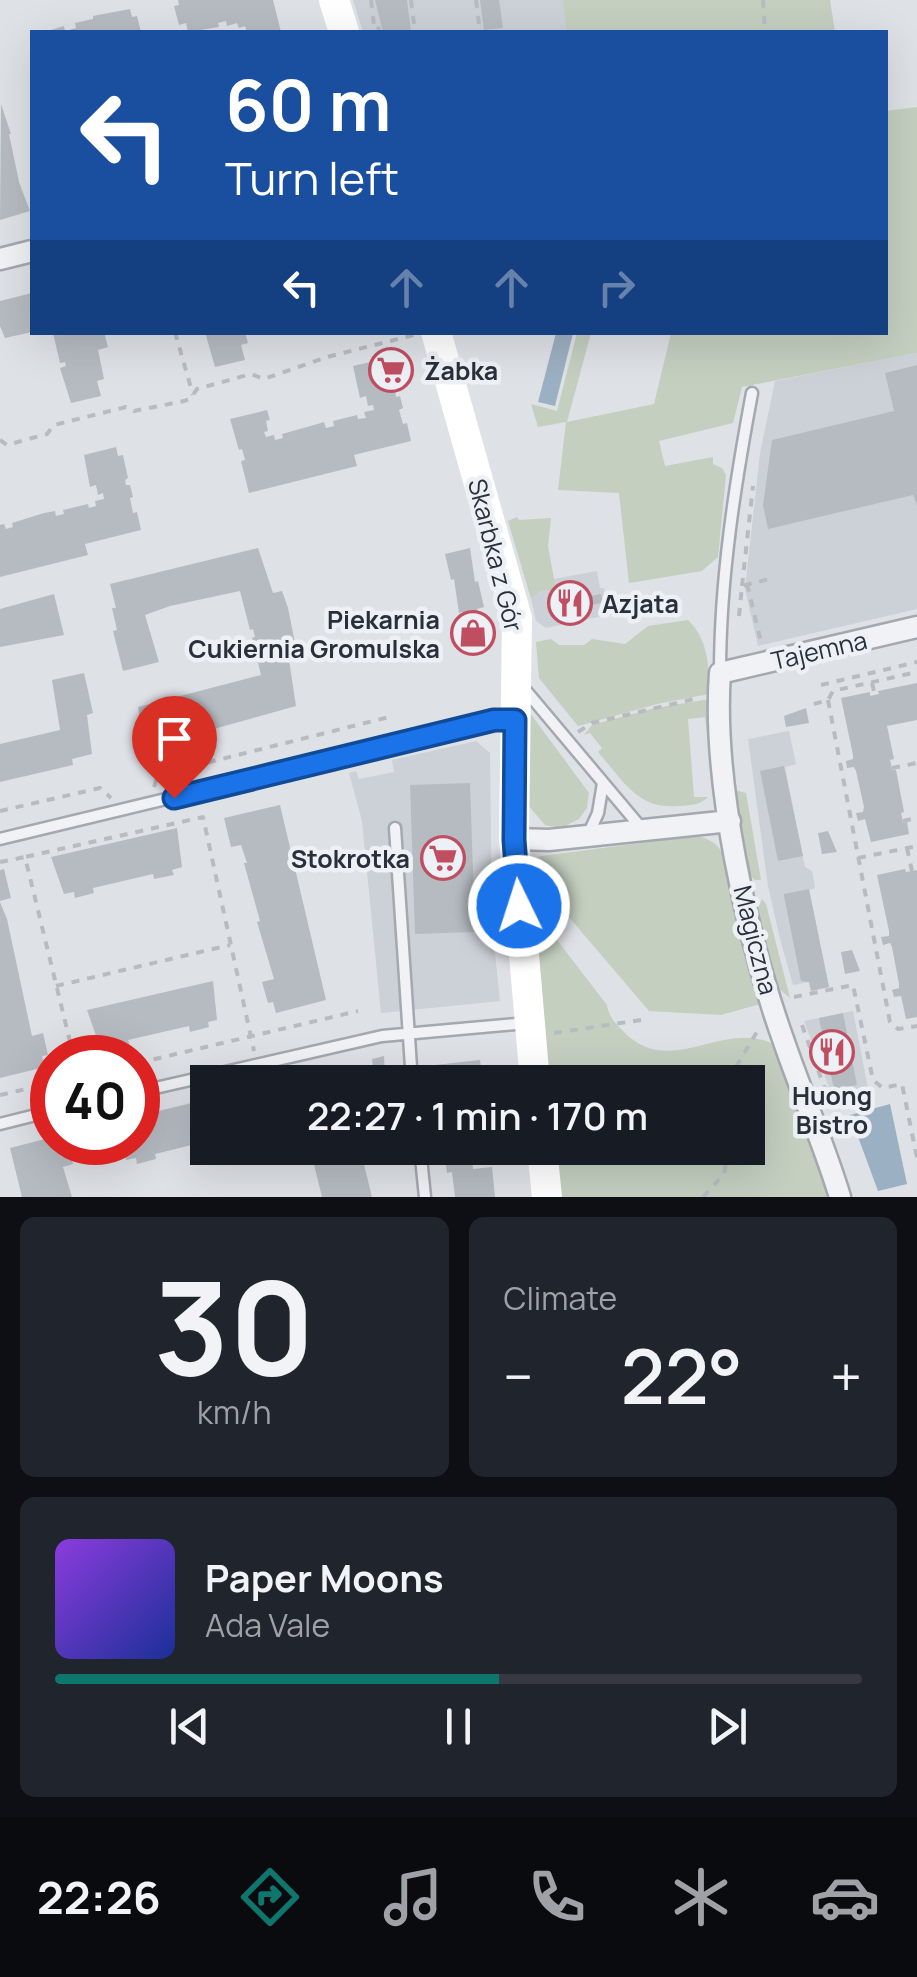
<!DOCTYPE html>
<meta charset="utf-8">
<style>
:root{--surface:#171b24;--page:#20242c;--text:#f1f3f6;--muted:#9ea1a6;--line:#363941;--accent:#0f766e}
body{margin:0;font-family:Manrope,sans-serif;background:var(--page);color:var(--text);height:100vh;display:flex;flex-direction:column;font-size:38px;white-space:nowrap}
*{box-sizing:border-box;margin:0}
p{font-size:32px;color:var(--muted)}
.icon{flex:none;width:55px;height:55px;fill:none;stroke:currentColor;stroke-width:2;stroke-linecap:round;stroke-linejoin:round}
.map{position:relative;height:1197px;overflow:hidden}
.drawer{display:flex;flex-direction:column;gap:20px;padding:20px;background:#0d0f14;flex:1}
.drawer>*{flex:none}
.banner{position:absolute;left:30px;top:30px;width:858px;height:305px;border-radius:0px;box-shadow:0 10px 40px #0002;background:#1a4fa0;color:#fff;overflow:hidden}
.speed{position:absolute;left:30px;top:1035px;display:flex;gap:20px;font-size:50px;font-weight:700;text-align:center}
.speed>*{display:grid;place-content:center;width:130px;height:130px;border-radius:50%;background:var(--surface);box-shadow:0 10px 40px #0002;line-height:1}
.speed .limit{border:15px solid #d22;background:#fff;color:#111}
.pin{position:absolute;display:grid;place-items:center;width:85px;height:85px;color:#fff;margin:-102px -42px;border-radius:50% 50% 50% 0;rotate:-45deg;box-shadow:0 0 10px #0007}
.pin .icon{rotate:45deg}
.me{position:absolute;width:110px;margin:-55px;rotate:356deg;stroke-linejoin:round;filter:drop-shadow(0 0 8px #0008)}
.turn{display:flex;align-items:center;gap:35px;height:210px;padding:0 30px;font-size:45px}
.turn .icon{width:130px;height:130px;stroke-width:2.5}
.turn b{display:block;font-size:70px;line-height:85px}
.lanes{display:flex;align-items:center;height:95px;padding:0 30px;background:#0003;justify-content:center;gap:50px;direction:ltr}
.lanes .off{opacity:.35}
.big{font-size:75px;font-weight:600;line-height:1.1}
.drawer .widget{flex:1;display:flex;flex-direction:column;justify-content:center;gap:15px;min-width:0;padding:0 35px;border-radius:15px;background:var(--page)}
.drawer .dial{align-items:center;gap:0}
.dial b{font-size:130px;line-height:1}
.song{display:flex;align-items:center;gap:30px}
.cover{width:120px;height:120px;border-radius:15px;background:linear-gradient(135deg,hsl(270 70% 55%),hsl(230 70% 35%))}
.played{height:10px;border-radius:5px;background:linear-gradient(90deg,var(--accent) 55%,var(--line) 55%)}
.keys{display:flex;justify-content:space-around;direction:ltr}
.heat{display:flex;justify-content:space-between;align-items:center;font-size:55px;direction:ltr}
.drawer .tiles{flex:1;display:grid;gap:20px;grid-template-columns:1fr 1fr}
.widget:last-child{grid-column:span 2}
.trip{position:absolute;left:190px;top:1065px;width:575px;height:100px;border-radius:0px;background:var(--surface);box-shadow:0 10px 40px #0002;font-weight:600;line-height:100px;text-align:center}
.menu{display:flex;height:160px;justify-content:space-around;align-items:center;background:#090b0e;color:var(--muted)}
.menu .icon{width:70px;height:70px}
.menu .on{color:var(--accent)}
.menu b{font-size:45px;color:var(--text)}
.map>svg:first-child{display:block}
.built{fill:#ccd1d7}
.green{fill:#c4cfc0}
.water{fill:#9cb0c3}
.building{fill:#b6bbc2}
.lines{fill:none;stroke-linecap:round;stroke-linejoin:round}
.lane-casing{stroke:#a4a8af;stroke-width:15}
.street-casing{stroke:#a4a8af;stroke-width:25}
.path{stroke:#b8bcc1;stroke-width:4;stroke-dasharray:8 8;stroke-linecap:butt}
.lane{stroke:#f0f2f5;stroke-width:10}
.street{stroke:#f0f2f5;stroke-width:20}
.secondary{stroke:#fff;stroke-width:30}
.route-casing{stroke:#114b97;stroke-width:25}
.route{stroke:#1a73e8;stroke-width:18}
.labels{text-anchor:middle;dominant-baseline:central;stroke-width:9;stroke-linejoin:round;paint-order:stroke}
.poi-label{font-size:25px;font-weight:bold;fill:#29303b;stroke:#edf0f4;text-anchor:start}
.street-label{font-size:25px;fill:#29303b;stroke:#edf0f4}
</style>
<div class="map">
<svg width="917" height="1197" viewBox="0 0 917 1197">
<rect width="100%" height="100%" fill="#dee1e6"/>
<path class="built" d="M353,0H678L567,32H363Z
M917,353V609L758,646L745,589L760,453L775,381Z
M597,571L600,588H604L607,615L546,628L536,621L531,599L540,591L555,590L554,579Z
M789,731L796,764L785,767L805,867L812,871L815,888L809,890L829,987L811,991L809,982L793,985L780,939L768,886L748,739Z
M476,741L490,753L492,925L500,1001L381,1013L362,821L349,773L356,771L359,779L394,772L392,760Z
M853,1011L870,1099L853,1103L847,1087L830,1090L804,1021Z"/>
<path class="green" d="M563,0H830L835,32H567Z
M917,107V353L742,387L733,423L659,441L665,466L713,457V464L722,468L726,475L718,557L702,571L629,583L619,493L558,490L566,422L538,427L531,404L557,411L577,333H591L567,422L654,404L671,333L885,332V111Z
M517,517L519,520L551,518L548,546L556,590L540,591L531,599L508,521Z
M688,620C709,641 709,667 709,694L657,704L578,726L539,678L536,642L551,639L559,645H584L592,639L625,644L648,626Z
M710,699L715,778H712L705,717L688,719L694,797H708C699,806 690,805 679,806C637,810 623,780 598,752L602,748L590,733L584,735L592,725L655,708Z
M530,713L589,793L587,808L579,819L561,828L545,825L527,804Z
M735,790L746,793L761,880H754L749,873Z
M696,836C711,839 719,844 725,859L748,965L760,1004L721,1015L649,1011L545,889L538,896L548,908L540,918L607,1005C609,1017 615,1023 623,1031C669,1080 723,1019 773,1044L829,1197H559L553,1148H748V1082H546L528,869L531,861L541,856Z
M762,899L766,904L790,998L779,989L757,910Z"/>
<path class="water" d="M556,333H573L555,406L538,402Z
M890,1104L907,1184L878,1191L850,1115Z"/>
<path class="building" d="M178,0H273L281,32H247L245,26L239,28L237,23L227,26L226,21L218,23L219,27L188,32L186,23L179,25L174,6L179,5Z
M375,0H407L411,32H383Z
M480,0H499L503,28L484,30Z
M130,9L132,17L137,16L141,32H44L64,26L65,31L76,28L75,23L93,19V16Z
M1,104L11,134H9L19,182L30,211L0,220Z
M32,293V332L5,338L0,326V301Z
M104,332L108,347L98,350L104,379L97,381L101,396L71,403L60,368L66,366L65,362L60,363L53,333Z
M205,332H245L248,343L241,345L245,360L215,367Z
M383,359L386,367L392,366L398,390H395L396,397L400,396L403,408L399,410L403,424L407,423L411,441L354,455L357,466L249,493L241,461L245,460L242,449L239,450L230,419L267,410L270,420L266,421L268,431L264,432L266,437L274,435L275,440L283,438L282,434L314,425L324,422L326,428L334,426L333,421L357,415L358,419L366,418L364,412L374,410L373,405L368,406L366,396L360,398L353,366Z
M917,365V505L913,495L768,529L763,505L772,440L894,411L885,373Z
M116,447L118,456L123,455L128,478L125,480L126,485H130L133,497L130,498L133,513L137,512L141,530L85,544L88,555L0,577V525L4,524L6,529L13,527L12,523L44,513L55,511L56,516L64,514L63,510L88,504L89,508L96,506L95,501L104,499L103,493L98,495L96,485L90,487L84,455Z
M258,548L273,593L282,591L288,608L298,658L289,660L296,706L142,749L137,729L142,728L138,707L261,675L252,638L255,637L253,629L250,630L240,591L170,606L145,615L159,662L123,671L113,631L117,630L112,608H116L110,584Z
M470,548L475,582L478,581L484,607L477,609L488,641L462,647L456,621L463,619L462,612L459,613L454,579L451,580L445,554Z
M578,588L580,598L601,594L603,603L560,611L557,592Z
M54,594L64,635L0,647V609Z
M84,673L93,713L87,715L92,754L72,759L73,765L0,782V744L60,730L52,680Z
M917,683V720L887,726L894,759L890,760L891,764L892,770H896L904,812L901,813L902,817L903,823L907,822L909,834L871,842L865,819L858,821L856,813L863,812L864,807L856,771L854,767L847,768L846,761L853,759V755L841,698L870,692V696L879,694L878,691Z
M806,708L809,723L786,727L784,716Z
M784,766L803,856L778,861L760,771Z
M470,783L475,932L415,934L410,785Z
M280,805L326,1000L276,1013L273,1002L268,1003L262,982L274,979L257,922L260,921L244,863H247L241,845L231,847L224,818Z
M177,828L182,867L172,870L174,875L154,879L153,874L93,888L94,893L75,898L74,892L64,894L51,857Z
M828,831L837,852L822,854L818,833Z
M4,869L11,898L0,901V870Z
M905,869L906,872L917,870V1017L906,1019L901,996L894,997L892,990L899,988V984L892,947L890,943L883,945L881,937L889,936V931L877,875Z
M809,889L829,987L811,991L809,982L801,981L784,896V894Z
M0,902L7,919L32,1036L43,1033L48,1055L42,1056L45,1067L0,1078Z
M852,950L860,971L845,974L841,952Z
M213,981L217,1020L208,1022L209,1027L190,1032L189,1026L128,1040L130,1046L111,1050L109,1045L100,1047L87,1010Z
M843,1013L857,1085L834,1089L819,1018Z
M384,1056L385,1076L374,1078L372,1059Z
M480,1060L483,1082H437L435,1065Z
M342,1070L345,1082H296L303,1079Z
M208,1099V1141L155,1154L156,1159L137,1164L136,1158L126,1160L122,1142H138V1116Z
M49,1138H52V1142H68L73,1164L63,1167L72,1197H22L10,1148Z
M310,1148H360L372,1197H322Z
M444,1148H471L473,1169L492,1167L495,1197H455L452,1172L447,1173Z"/>
<g class="lines">
<g class="lane-casing">
<path id="lane" d="M720,672C720,579 735,484 752,393
M522,686L643,830
M395,828L412,1082
M588,835L598,813L603,783
M0,839L494,720L514,719
M138,1092L382,1036L527,1023
M0,1124L52,1111
M420,1148L425,1197"/>
</g>
<g class="street-casing">
<path id="street" d="M0,259L32,251
M514,839L549,840L730,821
M840,1197C824,1144 801,1092 783,1039C747,938 712,780 720,673L917,627"/>
</g>
<path class="path" d="M371,0L374,25L378,24L379,32
M411,0L415,32
M476,0L480,32
M763,0L765,32
M175,332L193,395
M0,440L7,445L47,434L54,425L126,407L134,411L184,401L190,399L197,389L251,374L264,379L327,357L414,335
M747,584L761,642
M742,586L753,486
M739,616L742,586L773,578
M872,683L875,695
M821,685L917,662
M828,700L890,1022L898,1029L917,1026
M814,704L828,700L833,691L917,672
M578,732L592,723L698,698
M892,768L917,763
M154,787L158,775L389,717
M0,811L100,788L111,798
M903,821L917,818
M907,848L912,871
M858,858L917,846
M0,862L25,857
M56,986L230,945
M794,997L853,985L873,1080L883,1088L902,1084L917,1158
M802,1025L827,1095
M554,1033L641,1020
M74,1058L25,857L203,817L254,1051
M138,1063L358,1011
M732,1082L734,1070L758,1030
M0,1095L52,1083
M703,1197L724,1174L729,1148"/>
<use href="#lane" class="lane"/>
<use href="#street" class="street"/>
<path class="secondary" d="M334,0L344,32
M436,332L517,618L514,839L535,1082
M542,1148L547,1197"/>
</g>
<g class="lines">
<g class="route-casing">
<path id="route" d="M174,798L494,720H515L514,840L519,906"/>
</g>
<use href="#route" class="route"/>
</g>
<defs>
<g id="supermarket-ring" transform="scale(2.25)"><circle r="9.5" fill="#edf0f4" stroke="#c04e61" stroke-width="1.5"/><path d="M-6-5.5h2.5l.6 2H6L4.5 2H-2.5L-4.4-4H-6ZM-1.5 3.2a1.3 1.3 0 1 0 .1 0ZM3 3.2a1.3 1.3 0 1 0 .1 0Z" fill="#c04e61"/></g>
<g id="restaurant-ring" transform="scale(2.25)"><circle r="9.5" fill="#edf0f4" stroke="#c04e61" stroke-width="1.5"/><path d="M-5-6h1v4h1v-4h1v4h1v-4h1v5L-1.5 .5V6h-2V.5L-5-1ZM5-6V6H3V1.5H1.5Q1.5-4 5-6Z" fill="#c04e61"/></g>
<g id="shop-ring" transform="scale(2.25)"><circle r="9.5" fill="#edf0f4" stroke="#c04e61" stroke-width="1.5"/><path d="M-5-2.5h2.3a2.7 3.5 0 0 1 5.4 0H5L5.5 6h-11ZM-1.5-2.5h3a1.5 2.3 0 0 0-3 0Z" fill="#c04e61"/></g>
</defs>
<g fill-rule="evenodd">
<use href="#supermarket-ring" x="391" y="370"/>
<use href="#restaurant-ring" x="570" y="603"/>
<use href="#shop-ring" x="473" y="633"/>
<use href="#supermarket-ring" x="443" y="858"/>
<use href="#restaurant-ring" x="832" y="1052"/>
</g>
<g class="labels">
<g class="poi-label">
<text x="424" y="370">Żabka</text>
<text x="602" y="603">Azjata</text>
<text x="440" y="619" text-anchor="end">Piekarnia<tspan x="440" dy="29">Cukiernia Gromulska</tspan></text>
<text x="410" y="858" text-anchor="end">Stokrotka</text>
<text x="832" y="1095" text-anchor="middle">Huong<tspan x="832" dy="29">Bistro</tspan></text>
</g>
<g class="street-label">
<text transform="translate(496 555) rotate(76)">Skarbka z Gór</text>
<text transform="translate(819 650) rotate(-13)">Tajemna</text>
<text transform="translate(756 940) rotate(76)">Magiczna</text>
</g>
</g>
</svg>
<div class="speed"><div class="limit">40</div></div>
<div class="pin" style="left:174px;top:798px;background:#d93025"><svg class="icon" aria-label="arrive" viewBox="0 0 24 24"><path d="M6 21V4h12l-3 4 3 4H6"/></svg></div>
<svg class="me" style="left:519px;top:906px" viewBox="-20 -20 40 40"><circle r="17" fill="#1a73e8" stroke="#fff" stroke-width="3"/><path d="M0-11L8 9 0 5-8 9z" fill="#fff"/></svg>
<div class="trip">22:27 · 1 min · 170 m</div>
<div class="banner">
<div class="turn"><svg class="icon" aria-label="left" viewBox="0 0 24 24"><path d="M17 20v-9H6M10 6l-5 5 5 5"/></svg><div><b>60 m</b>Turn left</div></div>
<div class="lanes"><svg class="icon" aria-label="left" viewBox="0 0 24 24"><path d="M17 20v-9H6M10 6l-5 5 5 5"/></svg><svg class="icon off" aria-label="ahead" viewBox="0 0 24 24"><path d="M12 20V5M6 11l6-6 6 6"/></svg><svg class="icon off" aria-label="ahead" viewBox="0 0 24 24"><path d="M12 20V5M6 11l6-6 6 6"/></svg><svg class="icon off" aria-label="right" viewBox="0 0 24 24"><path d="M7 20v-9h11M14 6l5 5-5 5"/></svg></div>
</div>
</div>
<section class="drawer">
<div class="tiles">
<div class="widget dial"><b>30</b><p>km/h</p></div>
<div class="widget"><p>Climate</p>
<div class="heat"><a>−</a><b class="big">22°</b><a>+</a></div>
</div>
<div class="widget">
<div class="song"><i class="cover"></i><div><b>Paper Moons</b><p>Ada Vale</p></div></div>
<div class="played"></div>
<div class="keys"><svg class="icon" aria-label="previous" viewBox="0 0 24 24"><path d="M18 5L8 12l10 7zM5 5v14"/></svg><svg class="icon" aria-label="pause" viewBox="0 0 24 24"><path d="M8 5v14M16 5v14"/></svg><svg class="icon" aria-label="next" viewBox="0 0 24 24"><path d="M6 5l10 7-10 7zM19 5v14"/></svg></div>
</div>
</div>
</section>
<nav class="menu">
<b>22:26</b>
<svg class="icon on" aria-label="directions" viewBox="0 0 24 24"><path d="M12 3l9 9-9 9-9-9zM9 14v-3h6M13 9l2 2-2 2"/></svg>
<svg class="icon" aria-label="music" viewBox="0 0 24 24"><path d="M9 18V5l10-2v13"/><circle cx="6" cy="18" r="3"/><circle cx="16" cy="16" r="3"/></svg>
<svg class="icon" aria-label="phone" viewBox="0 0 24 24"><path d="M5 4h4l2 5-3 2q2 4 5 5l2-3 5 2v4C11 20 4 13 5 4z"/></svg>
<svg class="icon" aria-label="climate" viewBox="0 0 24 24"><path d="M12 3v18M4 7l16 10M4 17L20 7"/></svg>
<svg class="icon" aria-label="car" viewBox="0 0 24 24"><path d="M5 17H2v-5l4-1 3-4h7l3 4 3 1v5h-3M9 17h6M6 11h13"/><circle cx="7" cy="17" r="2"/><circle cx="17" cy="17" r="2"/></svg>
</nav>
